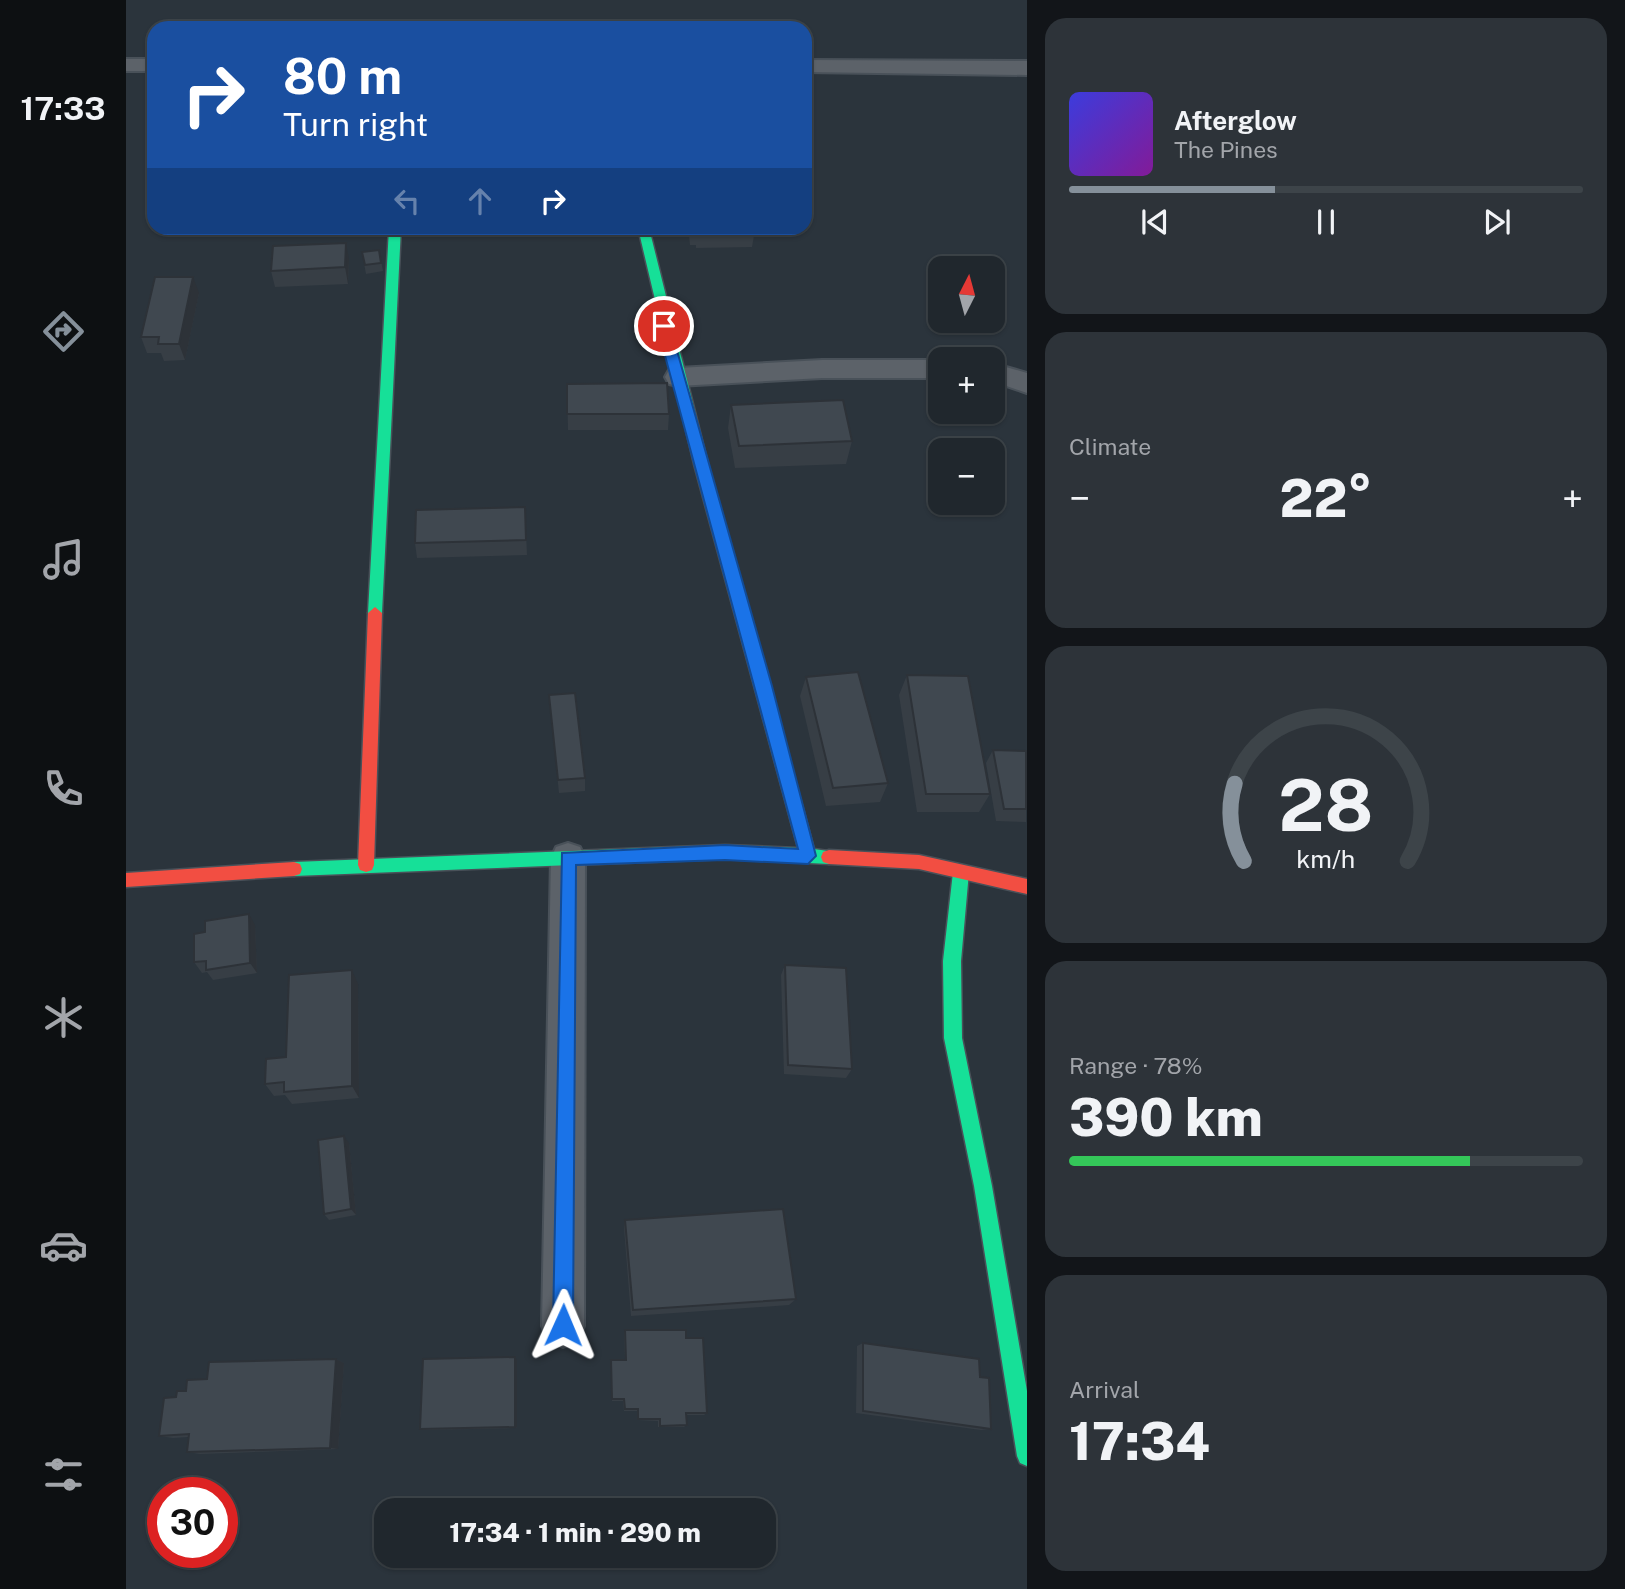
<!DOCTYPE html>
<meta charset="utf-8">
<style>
:root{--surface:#20272d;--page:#2d3339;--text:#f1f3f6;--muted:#a2a5aa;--line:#3d4449;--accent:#85909a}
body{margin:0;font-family:"Public Sans",sans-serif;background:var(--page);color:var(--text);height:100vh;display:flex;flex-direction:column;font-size:26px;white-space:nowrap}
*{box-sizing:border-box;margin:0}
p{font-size:23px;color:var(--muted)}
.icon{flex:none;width:38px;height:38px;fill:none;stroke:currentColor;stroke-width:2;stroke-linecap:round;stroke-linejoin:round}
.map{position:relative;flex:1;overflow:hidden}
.sheet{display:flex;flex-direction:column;gap:18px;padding:18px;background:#121519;width:598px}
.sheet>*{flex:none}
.banner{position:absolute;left:21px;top:21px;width:665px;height:214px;border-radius:21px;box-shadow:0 2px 5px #0004,0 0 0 2px var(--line);background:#1a4fa0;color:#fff;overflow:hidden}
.needle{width:46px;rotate:6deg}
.buttons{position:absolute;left:802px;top:256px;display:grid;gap:14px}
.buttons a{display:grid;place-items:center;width:77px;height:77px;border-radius:14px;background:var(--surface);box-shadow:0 2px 5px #0004,0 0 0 2px var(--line);font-size:35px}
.speed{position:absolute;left:21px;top:1477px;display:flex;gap:14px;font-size:35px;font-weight:700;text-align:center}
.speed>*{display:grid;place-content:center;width:91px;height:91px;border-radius:50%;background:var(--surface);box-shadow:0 2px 5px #0004,0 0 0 2px var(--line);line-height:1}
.speed .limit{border:10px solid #d22;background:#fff;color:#111}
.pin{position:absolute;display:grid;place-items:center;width:60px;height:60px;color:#fff;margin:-30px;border:4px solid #fff;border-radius:50%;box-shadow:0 2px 7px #0007}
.me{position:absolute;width:77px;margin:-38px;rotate:1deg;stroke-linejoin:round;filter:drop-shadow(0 0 5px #0008)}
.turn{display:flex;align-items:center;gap:24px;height:147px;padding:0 21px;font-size:32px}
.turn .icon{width:91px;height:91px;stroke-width:2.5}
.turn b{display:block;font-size:49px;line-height:60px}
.lanes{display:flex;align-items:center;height:66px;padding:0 21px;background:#0003;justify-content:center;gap:35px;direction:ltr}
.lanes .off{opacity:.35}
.big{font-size:52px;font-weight:800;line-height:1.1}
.sheet .card{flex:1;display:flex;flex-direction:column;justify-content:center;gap:10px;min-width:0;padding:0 24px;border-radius:21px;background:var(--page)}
.sheet .dial{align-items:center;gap:0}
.dial svg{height:182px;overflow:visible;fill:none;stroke:var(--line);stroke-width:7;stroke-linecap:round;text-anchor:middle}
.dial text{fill:var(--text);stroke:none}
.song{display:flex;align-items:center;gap:21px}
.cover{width:84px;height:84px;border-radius:10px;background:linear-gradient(135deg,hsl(240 70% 55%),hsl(290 70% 35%))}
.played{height:7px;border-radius:4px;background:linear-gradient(90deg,var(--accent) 40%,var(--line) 40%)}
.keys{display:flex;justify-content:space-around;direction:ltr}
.heat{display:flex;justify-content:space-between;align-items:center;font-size:38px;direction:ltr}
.charge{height:10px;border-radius:5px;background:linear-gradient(90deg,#34c759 78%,var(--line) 0)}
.trip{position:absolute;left:248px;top:1498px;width:402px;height:70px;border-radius:21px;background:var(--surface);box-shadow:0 2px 5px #0004,0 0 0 2px var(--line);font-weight:800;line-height:70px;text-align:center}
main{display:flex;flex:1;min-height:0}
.tab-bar{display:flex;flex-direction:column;width:126px;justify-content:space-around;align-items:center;background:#0d1012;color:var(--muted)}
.tab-bar .icon{width:49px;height:49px}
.tab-bar .on{color:var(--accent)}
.tab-bar b{font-size:32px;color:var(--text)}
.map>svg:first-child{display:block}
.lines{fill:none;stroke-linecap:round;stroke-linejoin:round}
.street-casing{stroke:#495159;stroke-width:4}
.fast-casing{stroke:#495159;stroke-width:3}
.jam-casing{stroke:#495159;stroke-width:3}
.street{fill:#5c6269;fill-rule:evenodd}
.fast{fill:#16e098;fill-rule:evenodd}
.jam{fill:#f24e42;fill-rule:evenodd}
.wall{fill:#373e45}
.shaded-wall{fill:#2d3238}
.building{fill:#404850;stroke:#2d3238;stroke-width:2}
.route{fill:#1a73e8;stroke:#114b97;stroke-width:2}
</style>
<main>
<nav class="tab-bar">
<b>17:33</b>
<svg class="icon on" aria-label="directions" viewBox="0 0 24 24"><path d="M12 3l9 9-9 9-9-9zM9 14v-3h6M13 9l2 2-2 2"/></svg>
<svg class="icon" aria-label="music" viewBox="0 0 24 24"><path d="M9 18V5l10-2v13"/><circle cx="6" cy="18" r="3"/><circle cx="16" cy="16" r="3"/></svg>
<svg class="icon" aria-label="phone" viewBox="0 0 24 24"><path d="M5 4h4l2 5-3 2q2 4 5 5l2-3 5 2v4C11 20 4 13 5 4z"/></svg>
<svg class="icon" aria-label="climate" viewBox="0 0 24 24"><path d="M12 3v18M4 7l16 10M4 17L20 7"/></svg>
<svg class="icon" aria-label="car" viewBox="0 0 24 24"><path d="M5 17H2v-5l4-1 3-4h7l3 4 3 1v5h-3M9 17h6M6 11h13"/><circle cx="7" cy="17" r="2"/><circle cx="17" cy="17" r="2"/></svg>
<svg class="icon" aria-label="filters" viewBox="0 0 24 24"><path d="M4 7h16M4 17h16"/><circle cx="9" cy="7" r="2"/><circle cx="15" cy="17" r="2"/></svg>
</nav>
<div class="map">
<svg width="901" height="1589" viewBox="0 0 901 1589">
<rect width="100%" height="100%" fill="#2b343c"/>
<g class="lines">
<g class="street-casing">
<path id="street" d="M0,59H28V71H0Z
M679,60L901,61V75L679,72Z
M696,360H814V378H696L552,386L543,384L539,377L543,370L552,368Z
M866,363L901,373V393L866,381Z
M442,843L454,847L459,858L458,1326L452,1341L437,1347L422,1341L416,1326L425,858L430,847Z"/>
</g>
<g class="fast-casing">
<path id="fast" d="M263,228H275L256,613L249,619L242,613Z
M512,228H523L582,464L688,849L709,852L711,857L709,862L703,864L599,859L168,876L162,874L160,869L162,864L168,862L599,845L672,848L568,464Z
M835,865L841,867L843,872L835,961L836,1038L866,1186L901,1391V1466L894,1463L891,1456L848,1186L818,1038L817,961L827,872L829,867Z"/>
</g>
<g class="jam-casing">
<path id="jam" d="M249,607L256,613L248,865L246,870L240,872L234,870L232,865L242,613Z
M703,850L793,855L901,879V894L793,869L703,864L697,862L695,857L697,852Z
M168,862L174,864L176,869L174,874L168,876L0,887V873Z"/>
</g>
<use href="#street" class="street"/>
<use href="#fast" class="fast"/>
<use href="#jam" class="jam"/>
</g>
<path class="wall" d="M550,228H628L629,230L626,247L570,248V245H564L563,236L551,237Z
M253,250L257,271L240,274L236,252Z
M223,259L222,284L149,287L145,271Z
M73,293L59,360L38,361L35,353H21L15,337Z
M441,384L543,414L542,430H442Z
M605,405L726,441L720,464L609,468L602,428Z
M399,507L401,555L291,558L289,543Z
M781,675L864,794L853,812H791L773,695Z
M680,677L762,783L754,802L700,806L674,696Z
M423,695L459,778V791L433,793Z
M867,750L900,751V822L870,821L860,763Z
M129,925L131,973L87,980L81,972L76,973L68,962Z
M659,965L726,1069L720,1078L658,1074L655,975Z
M232,984L233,1098L166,1104L159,1095L148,1096L139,1084L160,1057Z
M223,1143L230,1215L203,1220L198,1214Z
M499,1220L670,1299L663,1305L505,1316L498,1228Z
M499,1330L560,1338L581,1413L578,1415H560L561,1425L558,1427H532V1421L511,1420V1411H498L497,1401H486L485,1363V1360H499L498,1334Z
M737,1343L854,1377L865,1429L855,1430L730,1413L731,1346Z
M210,1359L218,1363L212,1449L74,1454L61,1452L62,1437L47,1438L33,1436L60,1391L81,1379Z
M391,1360V1428L298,1430L294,1429Z"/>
<path class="shaded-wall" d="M220,243L223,259L222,284L219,267Z
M67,277L73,293L59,360L53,344Z
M123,914L129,925L131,973L124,963Z
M226,970L232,984L233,1098L226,1086Z
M218,1136L223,1143L230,1215L225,1209Z
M389,1357L391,1360V1428L389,1427Z
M210,1359L218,1363L212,1449L204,1448Z"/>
<path class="building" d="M565,228H628L629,230L572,231L571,228Z
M220,243L219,267L145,271L147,246Z
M253,250L255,263L239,265L236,252Z
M29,277H67L53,344H32L33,337H15Z
M541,383L543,414H441V384Z
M717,400L726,441L613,446L605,405Z
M399,507L400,540L289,543L290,510Z
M732,672L762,783L707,788L680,677Z
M781,675L842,676L864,794H800Z
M449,693L459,778L432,780L423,695Z
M867,750L900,751V809H878Z
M123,914L124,963L80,970V961L68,962V934L79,932V921Z
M659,965L720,968L726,1069L662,1065Z
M226,970V1086L158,1092V1082L139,1084L140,1059L160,1057L163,975Z
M218,1136L225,1209L198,1214L192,1140Z
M657,1209L670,1299L507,1310L499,1220Z
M499,1330H560V1338H577L581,1413H560L561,1425L534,1426V1419H512V1409H499L498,1399H486L485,1360H500Z
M737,1343L853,1359L854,1377L863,1378L865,1429L737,1411Z
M389,1357V1427L294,1429L297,1359Z
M210,1359L204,1448L61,1452L63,1434L33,1436L38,1398L50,1397L51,1391H60L61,1380L81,1379L83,1362Z"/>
<path class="route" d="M538,322L544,326L646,686L690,856L682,864L599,860L450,865L447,1325L444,1333L437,1335L430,1333L427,1325L436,853L599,845L672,849L531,326Z"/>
</svg>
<div class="buttons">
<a><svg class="needle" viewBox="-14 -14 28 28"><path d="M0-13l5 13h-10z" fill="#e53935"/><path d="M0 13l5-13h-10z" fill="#a2a5aa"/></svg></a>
<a>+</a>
<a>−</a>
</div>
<div class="speed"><div class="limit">30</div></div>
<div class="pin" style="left:538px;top:326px;background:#d93025"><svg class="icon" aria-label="arrive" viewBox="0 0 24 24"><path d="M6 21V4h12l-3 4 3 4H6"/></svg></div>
<svg class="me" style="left:437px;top:1325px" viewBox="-20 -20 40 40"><path d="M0-17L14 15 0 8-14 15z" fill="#1a73e8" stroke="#fff" stroke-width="4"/></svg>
<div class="trip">17:34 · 1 min · 290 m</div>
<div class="banner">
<div class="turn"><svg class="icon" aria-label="right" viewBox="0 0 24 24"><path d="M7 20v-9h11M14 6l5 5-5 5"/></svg><div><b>80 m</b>Turn right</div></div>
<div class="lanes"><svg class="icon off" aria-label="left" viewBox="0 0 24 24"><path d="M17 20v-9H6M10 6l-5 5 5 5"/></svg><svg class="icon off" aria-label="ahead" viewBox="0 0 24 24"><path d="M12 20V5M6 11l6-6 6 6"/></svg><svg class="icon" aria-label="right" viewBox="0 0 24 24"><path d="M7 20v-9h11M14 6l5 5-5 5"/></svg></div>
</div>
</div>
<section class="sheet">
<div class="card">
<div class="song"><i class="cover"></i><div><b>Afterglow</b><p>The Pines</p></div></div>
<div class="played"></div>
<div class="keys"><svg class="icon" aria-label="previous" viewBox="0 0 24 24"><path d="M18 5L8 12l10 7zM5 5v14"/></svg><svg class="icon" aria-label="pause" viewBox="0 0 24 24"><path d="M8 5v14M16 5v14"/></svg><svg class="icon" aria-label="next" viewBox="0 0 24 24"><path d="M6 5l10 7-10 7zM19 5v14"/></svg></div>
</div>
<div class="card"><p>Climate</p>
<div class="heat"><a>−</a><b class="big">22°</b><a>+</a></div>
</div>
<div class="card dial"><svg viewBox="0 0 100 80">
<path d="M14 69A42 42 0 1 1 86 69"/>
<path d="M14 69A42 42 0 0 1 10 35" stroke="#85909a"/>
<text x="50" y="56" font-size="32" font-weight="700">28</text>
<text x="50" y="72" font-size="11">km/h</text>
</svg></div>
<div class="card"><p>Range · 78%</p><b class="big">390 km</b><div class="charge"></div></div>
<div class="card"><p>Arrival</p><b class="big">17:34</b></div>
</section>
</main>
